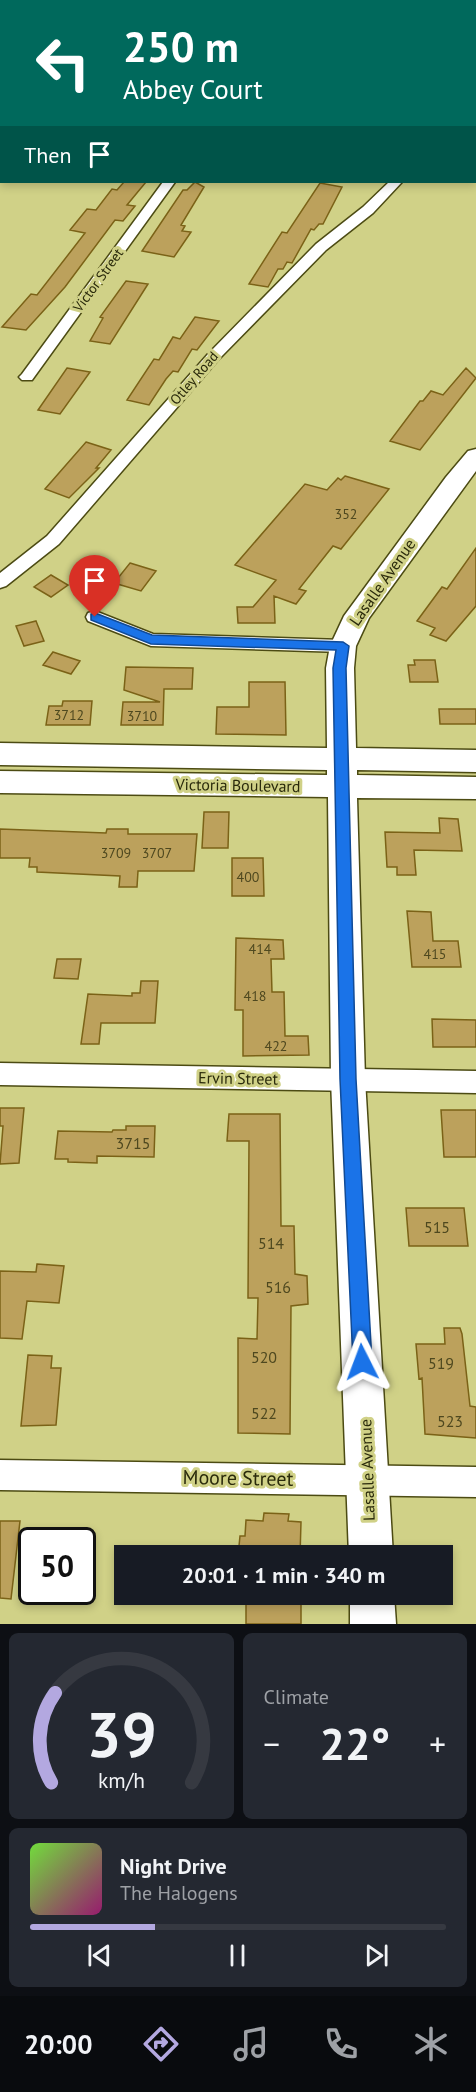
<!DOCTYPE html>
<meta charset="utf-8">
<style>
:root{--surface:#171b24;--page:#242831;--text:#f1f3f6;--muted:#9ea1a6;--line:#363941;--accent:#b3a8e0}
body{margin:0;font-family:"PT Sans",sans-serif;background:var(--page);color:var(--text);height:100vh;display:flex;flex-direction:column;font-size:22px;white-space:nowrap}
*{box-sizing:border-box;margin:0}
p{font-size:20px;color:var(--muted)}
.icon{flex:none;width:33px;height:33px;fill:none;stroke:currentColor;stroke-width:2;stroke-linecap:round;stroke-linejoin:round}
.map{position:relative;height:1624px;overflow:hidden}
.drawer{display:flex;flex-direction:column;gap:9px;padding:9px;background:#0d0f14;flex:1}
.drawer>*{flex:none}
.hud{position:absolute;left:0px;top:0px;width:477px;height:183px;box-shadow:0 3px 9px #0003;background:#00695c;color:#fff;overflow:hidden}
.speed{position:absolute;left:18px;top:1527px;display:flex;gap:12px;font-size:30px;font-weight:700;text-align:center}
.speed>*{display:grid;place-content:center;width:78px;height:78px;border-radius:50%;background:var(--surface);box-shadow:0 3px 9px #0003;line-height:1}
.speed .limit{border:3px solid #111;border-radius:9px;background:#fff;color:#111}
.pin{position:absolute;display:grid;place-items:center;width:51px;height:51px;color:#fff;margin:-62px -26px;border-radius:50% 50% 50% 0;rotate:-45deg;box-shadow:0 0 6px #0007}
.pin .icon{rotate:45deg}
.me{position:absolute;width:66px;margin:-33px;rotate:357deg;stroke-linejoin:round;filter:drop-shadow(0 0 4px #0008)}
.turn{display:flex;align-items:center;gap:21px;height:126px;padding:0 24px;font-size:27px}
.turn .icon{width:78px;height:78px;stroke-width:2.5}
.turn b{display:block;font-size:42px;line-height:51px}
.then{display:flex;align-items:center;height:57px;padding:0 24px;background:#0003;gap:12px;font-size:22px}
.big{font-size:45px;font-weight:700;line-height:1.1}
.drawer .tile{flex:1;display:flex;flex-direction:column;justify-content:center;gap:9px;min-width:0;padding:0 21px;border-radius:9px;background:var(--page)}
.drawer .dial{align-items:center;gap:0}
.dial svg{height:156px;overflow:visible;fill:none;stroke:var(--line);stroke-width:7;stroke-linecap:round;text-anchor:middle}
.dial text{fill:var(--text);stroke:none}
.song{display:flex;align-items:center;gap:18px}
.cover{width:72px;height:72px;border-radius:9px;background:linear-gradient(135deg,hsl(100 70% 55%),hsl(320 70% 35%))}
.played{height:6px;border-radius:3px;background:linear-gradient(90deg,var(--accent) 30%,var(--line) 30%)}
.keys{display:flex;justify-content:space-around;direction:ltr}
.heat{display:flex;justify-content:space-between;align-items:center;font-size:33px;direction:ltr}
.drawer .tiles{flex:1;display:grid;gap:9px;grid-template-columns:1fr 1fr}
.tile:last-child{grid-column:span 2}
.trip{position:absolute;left:114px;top:1545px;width:339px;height:60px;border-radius:0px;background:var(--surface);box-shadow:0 3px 9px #0003;font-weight:700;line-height:60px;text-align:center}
.tab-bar{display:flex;height:96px;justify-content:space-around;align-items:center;background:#090b0e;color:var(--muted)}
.tab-bar .icon{width:42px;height:42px}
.tab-bar .active{color:var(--accent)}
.tab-bar b{font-size:27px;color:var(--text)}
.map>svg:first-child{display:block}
.building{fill:#bca15c;stroke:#7b6217;stroke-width:1.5}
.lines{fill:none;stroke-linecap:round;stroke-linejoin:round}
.minor-casing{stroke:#4c4b13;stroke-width:3}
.secondary-casing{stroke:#4c4b13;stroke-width:3}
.minor{fill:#fff;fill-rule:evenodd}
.secondary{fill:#fff;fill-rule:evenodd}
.route{fill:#1a73e8;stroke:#114b97;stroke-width:1.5}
.labels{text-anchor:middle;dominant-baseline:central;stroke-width:6;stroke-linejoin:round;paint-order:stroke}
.far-street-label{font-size:14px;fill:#2a2a0b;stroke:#d0d187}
.number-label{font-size:14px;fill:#4e481f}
.street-label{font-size:16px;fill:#2a2a0b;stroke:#d0d187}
.near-number-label{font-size:16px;fill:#4e481f}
.near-street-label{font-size:20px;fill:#2a2a0b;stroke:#d0d187}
</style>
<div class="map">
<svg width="476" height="1624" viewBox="0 0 476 1624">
<rect width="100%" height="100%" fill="#d0d187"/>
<path class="building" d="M124,182H146L127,205L135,206L123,221L115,220L65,287L26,330L2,327L31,294L37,295L85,233L70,230L87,209L96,210L112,189L117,190Z
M195,182L204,187L181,225L185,226L182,231L191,232L174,257L142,251L183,190H187Z
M320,183L342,187L323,224H319L314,230L311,229L292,263L287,262L283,269H278L268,287L249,284L282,232L287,233Z
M126,281L148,284L110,344L90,341L103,318L100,317Z
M195,317L219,321L197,350L192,349L178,372L173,371L166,379L149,405L127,400L154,359L159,360L173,337L180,339Z
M67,368L90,372L60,414L38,410Z
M466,368L476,378L420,450L390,441L420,401H423L431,391L443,395Z
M86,442L111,450L96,468H99L69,498L45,489Z
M345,476L389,489L341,549L333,546L299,589L306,591L296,604L274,596L275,623H238L237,607H253L276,580L235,565L305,484L327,490L338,478L341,480Z
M476,548V606L446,641L430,635L435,628L417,621L442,587L447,589Z
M130,563L156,571L141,591L114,583Z
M51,575L68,585L51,597L34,587Z
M36,621L44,641L24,646L16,626Z
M53,652L80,661L71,674L43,665Z
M414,660H435L438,682H410L408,665H415Z
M126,667L193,668L192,689H164L163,725H121L123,702H160L124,690Z
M249,682H285L286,735L216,734L217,707H249Z
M63,701H92L90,725H46L49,706H62Z
M439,709H476V724H440Z
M204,812H229L228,848H202Z
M439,818L458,819L462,851L414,850L416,875H397V867H387L385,832L440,833Z
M0,829L106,833L107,829H128V834H197L194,871H138L137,887H119L120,876L37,872V867H29L30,858H0Z
M232,858H263L264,896H232Z
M407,911L431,912L433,941H458L461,967H412Z
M236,938L283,940L284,959H271L272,992H284L285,1036H308L309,1055L243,1056V1010H235Z
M57,959H81L78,979L54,978Z
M141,981H158L155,1023H101L99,1044H81L88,994L132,996V993H140Z
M432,1019L476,1020V1047H433Z
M0,1108H24L19,1163L0,1164L3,1126H0Z
M441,1110H476V1157H444Z
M229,1114H280L281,1226H294L295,1274L307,1276L308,1304L291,1306L290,1434L238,1433V1338L257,1339L258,1298H248L249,1141H227Z
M126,1126H155L154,1157L97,1156V1163L68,1162V1159H55L58,1131L112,1132L113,1130H126Z
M406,1208H464L468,1246H409Z
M37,1264L64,1266L59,1303L27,1301L22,1339L0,1338V1271L36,1272Z
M444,1328H460L462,1334L470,1406L476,1407V1438L425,1434L422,1378L419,1379L416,1344H445Z
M28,1355L52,1356L51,1368H61L56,1425L21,1426Z
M264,1513L289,1514L288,1521L301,1522L300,1556H238L240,1536H245L246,1520L263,1521Z
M0,1521H20L11,1599L0,1598Z
M246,1594H301V1624H246Z"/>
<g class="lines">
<g class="minor-casing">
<path id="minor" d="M0,115H2V123H0Z
M163,182H175L32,380H22L19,377L22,374Z
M389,182H402L373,213L326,250L218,360L59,544L6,586L0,588V573L47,536L208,354L316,244L363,207Z
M95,611L153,634L343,640L350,641L352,646L350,651L343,652L151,646L88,621L86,617L88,613Z
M0,1063L476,1071V1093L0,1085Z
M0,1460L476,1467V1497L0,1490Z"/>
</g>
<g class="secondary-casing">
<path id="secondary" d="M476,449V471L369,618L356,646L354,668L356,748L476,750V772L357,770V775L476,777V799L357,798L365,1079L393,1556H349L331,1079L328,797L0,793V771L327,775V770L0,765V743L327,748L326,668L330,646L344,616L446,477L468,451Z
M350,1594H394L396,1624H350Z"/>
</g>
<use href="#minor" class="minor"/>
<use href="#secondary" class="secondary"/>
</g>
<path class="route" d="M95,613L152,635L343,642L349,646L346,668L356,1079L372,1362L369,1368L362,1371L356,1368L353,1362L340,1079L333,668L336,650L151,644L91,620V614Z"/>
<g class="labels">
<g class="far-street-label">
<text transform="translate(98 280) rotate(-54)">Victor Street</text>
<text transform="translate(194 378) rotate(-49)">Otley Road</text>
</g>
<g class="number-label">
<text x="346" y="514">352</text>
<text x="69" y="715">3712</text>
<text x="142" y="716">3710</text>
<text x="116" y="853">3709</text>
<text x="157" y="853">3707</text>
<text x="248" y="877">400</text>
<text x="260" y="949">414</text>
<text x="435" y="954">415</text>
<text x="255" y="996">418</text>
<text x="276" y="1046">422</text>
</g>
<g class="street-label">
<text transform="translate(382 582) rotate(-55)">Lasalle Avenue</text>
<text transform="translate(238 785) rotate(1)">Victoria Boulevard</text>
<text transform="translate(238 1078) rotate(1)">Ervin Street</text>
<text transform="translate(367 1470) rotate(-92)">Lasalle Avenue</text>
</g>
<g class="near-number-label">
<text x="133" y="1143">3715</text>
<text x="437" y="1227">515</text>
<text x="271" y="1243">514</text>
<text x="278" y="1287">516</text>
<text x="264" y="1357">520</text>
<text x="441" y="1363">519</text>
<text x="264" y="1413">522</text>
<text x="450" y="1421">523</text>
</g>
<g class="near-street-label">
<text transform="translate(238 1478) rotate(1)">Moore Street</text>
</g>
</g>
</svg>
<div class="speed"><div class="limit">50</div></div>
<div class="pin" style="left:95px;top:617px;background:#d93025"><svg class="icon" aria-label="arrive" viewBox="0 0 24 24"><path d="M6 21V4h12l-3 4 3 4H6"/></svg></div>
<svg class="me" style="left:362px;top:1362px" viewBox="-20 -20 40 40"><path d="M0-17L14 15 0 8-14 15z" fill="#1a73e8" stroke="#fff" stroke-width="4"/></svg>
<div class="trip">20:01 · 1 min · 340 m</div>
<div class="hud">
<div class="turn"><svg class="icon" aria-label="left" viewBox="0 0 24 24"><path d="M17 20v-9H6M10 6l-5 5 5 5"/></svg><div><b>250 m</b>Abbey Court</div></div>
<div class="then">Then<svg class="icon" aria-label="arrive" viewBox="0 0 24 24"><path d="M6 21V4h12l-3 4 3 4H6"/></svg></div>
</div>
</div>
<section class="drawer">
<div class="tiles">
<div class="tile dial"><svg viewBox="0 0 100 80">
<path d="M14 69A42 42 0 1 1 86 69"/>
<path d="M14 69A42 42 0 0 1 16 23" stroke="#b3a8e0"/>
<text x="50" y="56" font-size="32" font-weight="700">39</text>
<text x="50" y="72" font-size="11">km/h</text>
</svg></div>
<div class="tile"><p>Climate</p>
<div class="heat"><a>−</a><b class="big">22°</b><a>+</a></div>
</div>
<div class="tile">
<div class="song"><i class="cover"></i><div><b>Night Drive</b><p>The Halogens</p></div></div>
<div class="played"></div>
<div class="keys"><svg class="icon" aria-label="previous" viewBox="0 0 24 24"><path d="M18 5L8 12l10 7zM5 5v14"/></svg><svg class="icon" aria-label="pause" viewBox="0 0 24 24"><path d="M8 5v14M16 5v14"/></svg><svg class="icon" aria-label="next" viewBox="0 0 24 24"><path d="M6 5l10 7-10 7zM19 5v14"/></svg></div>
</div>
</div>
</section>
<nav class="tab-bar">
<b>20:00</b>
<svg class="icon active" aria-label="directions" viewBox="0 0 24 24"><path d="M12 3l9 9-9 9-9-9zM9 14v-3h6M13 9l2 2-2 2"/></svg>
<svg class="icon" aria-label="music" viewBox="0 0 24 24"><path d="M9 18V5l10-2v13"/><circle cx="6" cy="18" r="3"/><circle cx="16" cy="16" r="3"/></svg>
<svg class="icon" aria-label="phone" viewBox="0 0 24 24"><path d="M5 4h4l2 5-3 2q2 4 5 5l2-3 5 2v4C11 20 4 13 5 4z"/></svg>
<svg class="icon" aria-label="climate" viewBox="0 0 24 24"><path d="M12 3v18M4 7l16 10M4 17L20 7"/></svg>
</nav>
